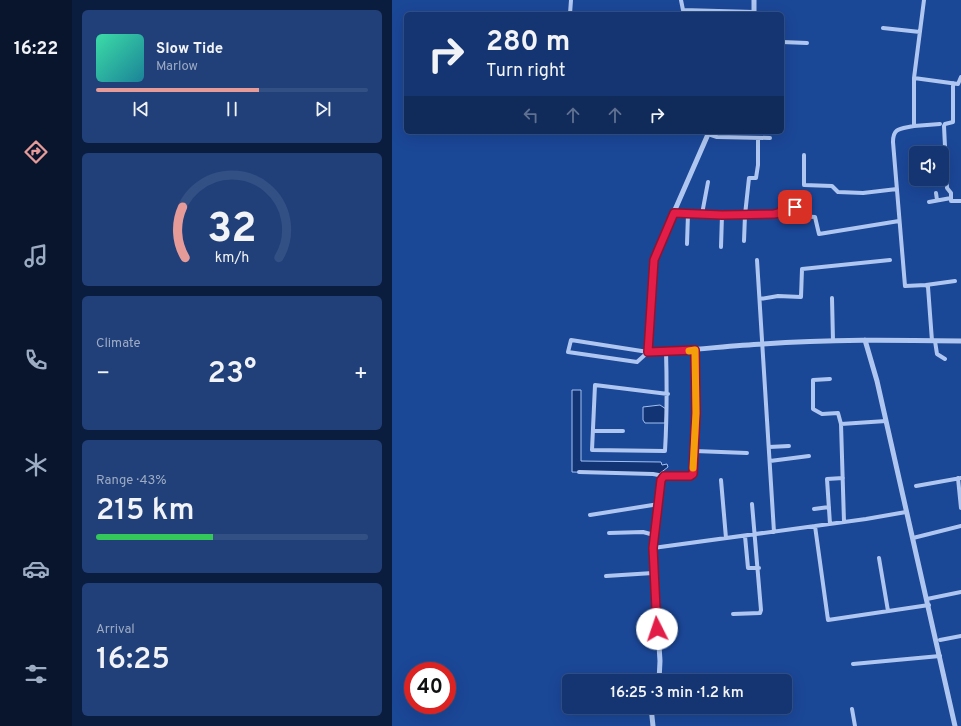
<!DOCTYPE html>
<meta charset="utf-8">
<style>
:root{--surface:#143571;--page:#214079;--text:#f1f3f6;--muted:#9dabc3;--line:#335084;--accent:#e69b98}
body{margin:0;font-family:Overpass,sans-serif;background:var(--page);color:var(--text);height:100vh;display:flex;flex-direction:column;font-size:15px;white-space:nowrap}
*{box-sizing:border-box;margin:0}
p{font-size:13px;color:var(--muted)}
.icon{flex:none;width:22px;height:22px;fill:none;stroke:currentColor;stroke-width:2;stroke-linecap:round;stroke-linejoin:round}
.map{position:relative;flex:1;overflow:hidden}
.panel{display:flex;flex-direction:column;gap:10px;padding:10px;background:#0b1d3e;width:320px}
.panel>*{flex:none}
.banner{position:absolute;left:12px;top:12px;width:380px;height:122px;border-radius:6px;box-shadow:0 4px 16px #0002,0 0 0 1px var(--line);background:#143571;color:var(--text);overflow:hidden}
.tools{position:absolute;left:517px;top:146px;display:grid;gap:8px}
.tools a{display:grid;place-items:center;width:40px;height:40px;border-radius:6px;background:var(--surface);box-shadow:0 4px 16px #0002,0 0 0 1px var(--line);font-size:20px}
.speed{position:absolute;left:12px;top:662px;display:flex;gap:8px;font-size:20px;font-weight:700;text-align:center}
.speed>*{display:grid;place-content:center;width:52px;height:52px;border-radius:50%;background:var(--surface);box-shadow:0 4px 16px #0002,0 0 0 1px var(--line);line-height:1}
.speed .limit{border:6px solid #d22;background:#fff;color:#111}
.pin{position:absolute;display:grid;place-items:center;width:34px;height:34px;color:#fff;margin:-17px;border-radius:8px;box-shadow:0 2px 6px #0006}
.me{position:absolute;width:44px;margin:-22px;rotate:356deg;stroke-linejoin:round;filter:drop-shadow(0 0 3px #0008)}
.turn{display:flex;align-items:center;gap:14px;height:84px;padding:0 16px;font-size:18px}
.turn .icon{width:52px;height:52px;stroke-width:2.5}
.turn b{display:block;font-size:28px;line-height:34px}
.lanes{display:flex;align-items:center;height:38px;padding:0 16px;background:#0003;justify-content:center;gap:20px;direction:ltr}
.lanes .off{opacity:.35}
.big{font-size:30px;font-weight:600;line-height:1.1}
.panel .tile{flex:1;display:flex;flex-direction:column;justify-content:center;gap:6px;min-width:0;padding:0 14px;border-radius:6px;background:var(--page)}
.panel .dial{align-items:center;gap:0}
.dial svg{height:104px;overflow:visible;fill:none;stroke:var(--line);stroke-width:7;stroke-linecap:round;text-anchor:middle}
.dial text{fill:var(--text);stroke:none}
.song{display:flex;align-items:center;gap:12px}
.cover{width:48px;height:48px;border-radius:6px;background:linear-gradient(135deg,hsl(160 70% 55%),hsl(190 70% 35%))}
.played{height:4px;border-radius:2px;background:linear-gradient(90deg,var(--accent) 60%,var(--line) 60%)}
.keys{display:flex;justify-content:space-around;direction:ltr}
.heat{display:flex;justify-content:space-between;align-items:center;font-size:22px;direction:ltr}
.charge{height:6px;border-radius:3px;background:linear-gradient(90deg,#34c759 43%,var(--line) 0)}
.trip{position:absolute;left:170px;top:674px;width:230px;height:40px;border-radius:6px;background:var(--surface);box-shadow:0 4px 16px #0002,0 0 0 1px var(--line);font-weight:600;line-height:40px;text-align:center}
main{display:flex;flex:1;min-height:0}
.dock{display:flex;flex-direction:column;width:72px;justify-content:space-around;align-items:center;background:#08152d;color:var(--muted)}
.dock .icon{width:28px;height:28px}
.dock .current{color:var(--accent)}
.dock b{font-size:18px;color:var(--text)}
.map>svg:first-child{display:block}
.water{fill:#123475;stroke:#a2c1f2}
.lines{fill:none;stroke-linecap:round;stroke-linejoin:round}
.minor{stroke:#afc7f0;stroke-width:4}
.tertiary{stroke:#afc7f0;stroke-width:5}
.route-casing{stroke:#92132f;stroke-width:10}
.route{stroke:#e11d48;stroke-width:7}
.slow{stroke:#f59e0b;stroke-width:7}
</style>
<main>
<nav class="dock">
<b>16:22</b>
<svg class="icon current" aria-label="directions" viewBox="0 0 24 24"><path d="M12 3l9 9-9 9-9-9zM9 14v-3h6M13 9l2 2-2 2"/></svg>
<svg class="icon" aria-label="music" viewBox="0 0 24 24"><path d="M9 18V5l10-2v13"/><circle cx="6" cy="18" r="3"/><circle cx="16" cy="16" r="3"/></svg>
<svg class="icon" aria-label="phone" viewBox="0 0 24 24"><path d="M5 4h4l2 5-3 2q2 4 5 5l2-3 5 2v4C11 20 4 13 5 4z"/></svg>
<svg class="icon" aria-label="climate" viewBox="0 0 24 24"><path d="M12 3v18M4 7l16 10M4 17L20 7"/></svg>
<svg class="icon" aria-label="car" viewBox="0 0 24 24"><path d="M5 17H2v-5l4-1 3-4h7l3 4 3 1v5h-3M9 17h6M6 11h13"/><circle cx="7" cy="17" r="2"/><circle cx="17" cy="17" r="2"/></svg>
<svg class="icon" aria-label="filters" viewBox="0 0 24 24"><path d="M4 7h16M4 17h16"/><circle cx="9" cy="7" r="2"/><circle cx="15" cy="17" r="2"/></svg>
</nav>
<section class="panel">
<div class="tile">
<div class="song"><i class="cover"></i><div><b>Slow Tide</b><p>Marlow</p></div></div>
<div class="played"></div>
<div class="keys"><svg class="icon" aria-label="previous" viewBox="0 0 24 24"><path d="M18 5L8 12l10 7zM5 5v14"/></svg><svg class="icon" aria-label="pause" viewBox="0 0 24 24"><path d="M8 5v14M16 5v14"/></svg><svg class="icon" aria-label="next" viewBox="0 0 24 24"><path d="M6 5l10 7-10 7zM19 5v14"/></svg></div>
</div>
<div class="tile dial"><svg viewBox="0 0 100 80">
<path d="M14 69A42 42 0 1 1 86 69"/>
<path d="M14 69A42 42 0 0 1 12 30" stroke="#e69b98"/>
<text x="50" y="56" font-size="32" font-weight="700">32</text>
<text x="50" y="72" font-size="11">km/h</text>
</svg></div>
<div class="tile"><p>Climate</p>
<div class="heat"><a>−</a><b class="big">23°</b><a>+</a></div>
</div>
<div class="tile"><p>Range · 43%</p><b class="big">215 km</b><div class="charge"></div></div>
<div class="tile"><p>Arrival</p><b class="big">16:25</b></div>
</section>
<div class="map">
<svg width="569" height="726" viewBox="0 0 569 726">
<rect width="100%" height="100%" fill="#1b4797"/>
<path class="water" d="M180,390H189V461L269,462L270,465L275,464L276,467L267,474L180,472Z
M268,405L274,409L273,423H253L251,420V407Z"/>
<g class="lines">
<path class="minor" d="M289,0L291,10L362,12
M532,0L522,78V126C509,129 501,127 501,142L513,286L534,285L536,287L540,341
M178,14L179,0
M491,28L528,32
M390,42L415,43
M522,78L566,84L569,77
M561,83V122L553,124L552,126L555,188L559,193V201H569
M522,126L548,124
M316,134L325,137L378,138
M412,155V185L440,186L446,192L471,193L505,189
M544,193L545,200
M537,202L559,198
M282,213L353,215L357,178H364L366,165V138
M310,214L316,182
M352,241L353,215L387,213L391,208L405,207L407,216L423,217L427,234L507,221
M295,244L296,214
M329,247L330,215
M365,260L382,532
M534,285L563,281
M440,298L441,341
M368,299L386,296L409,297L410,269L498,260
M179,340L256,352L245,362L176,352Z
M543,341L545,354L553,359
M274,351C275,385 275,417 273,451L200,450L203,385L276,394
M438,379L421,380V409L430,414L446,413L449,424
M201,431H231
M377,447L397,446
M303,451L355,453
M378,461L417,456
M187,472L261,474L272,476
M566,478L569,508
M329,480L334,538
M524,486L569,478
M422,509L437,507
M198,515L267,504
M452,522L449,424L494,421
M438,524L435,479L451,478
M423,526L436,620L537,605
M217,533L251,532L262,535
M353,536L356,568H367
M521,538L569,526
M261,548L474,519L514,512
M487,558L496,611
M214,576L261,573
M535,599L569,592
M341,614L368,613L369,610L360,504
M548,640L569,636
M461,664L548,656
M292,681H303
M374,681L392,679
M460,709L463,726"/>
<path class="tertiary" d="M362,14V0
M317,132L261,260L256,352C295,351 333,346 371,344C437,339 503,340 569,341
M473,340L485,381L563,726
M267,681L268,661L261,548L269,481L272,476H298L301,474L304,413L303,350
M259,707L261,726"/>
</g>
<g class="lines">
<g class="route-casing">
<path id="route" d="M265,629L261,548L269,480L272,476H298L301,474L304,413L303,350L256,352L262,260L282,213L330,215L382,214L387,213L391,208L403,207"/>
</g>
<use href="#route" class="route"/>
<path class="slow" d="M297,351L303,350L304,413L301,468"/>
</g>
</svg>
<div class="tools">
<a><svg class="icon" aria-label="sound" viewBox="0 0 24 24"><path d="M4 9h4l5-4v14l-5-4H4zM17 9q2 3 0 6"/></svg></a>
</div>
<div class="speed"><div class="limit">40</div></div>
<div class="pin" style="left:403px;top:207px;background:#d93025"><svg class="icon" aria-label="arrive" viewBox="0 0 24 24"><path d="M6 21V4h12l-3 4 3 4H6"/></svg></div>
<svg class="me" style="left:265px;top:629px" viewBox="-20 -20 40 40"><circle r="19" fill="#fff"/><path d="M0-13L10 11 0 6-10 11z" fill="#e11d48"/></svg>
<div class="trip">16:25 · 3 min · 1.2 km</div>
<div class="banner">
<div class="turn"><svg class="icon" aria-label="right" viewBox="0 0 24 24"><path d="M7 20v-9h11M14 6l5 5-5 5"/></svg><div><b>280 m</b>Turn right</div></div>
<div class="lanes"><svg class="icon off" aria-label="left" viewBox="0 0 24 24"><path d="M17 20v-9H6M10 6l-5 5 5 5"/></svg><svg class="icon off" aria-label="ahead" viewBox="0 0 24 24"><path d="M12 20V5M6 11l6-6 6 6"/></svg><svg class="icon off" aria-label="ahead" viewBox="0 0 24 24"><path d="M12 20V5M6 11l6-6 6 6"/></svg><svg class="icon" aria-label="right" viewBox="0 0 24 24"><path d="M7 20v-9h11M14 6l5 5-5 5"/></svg></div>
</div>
</div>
</main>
